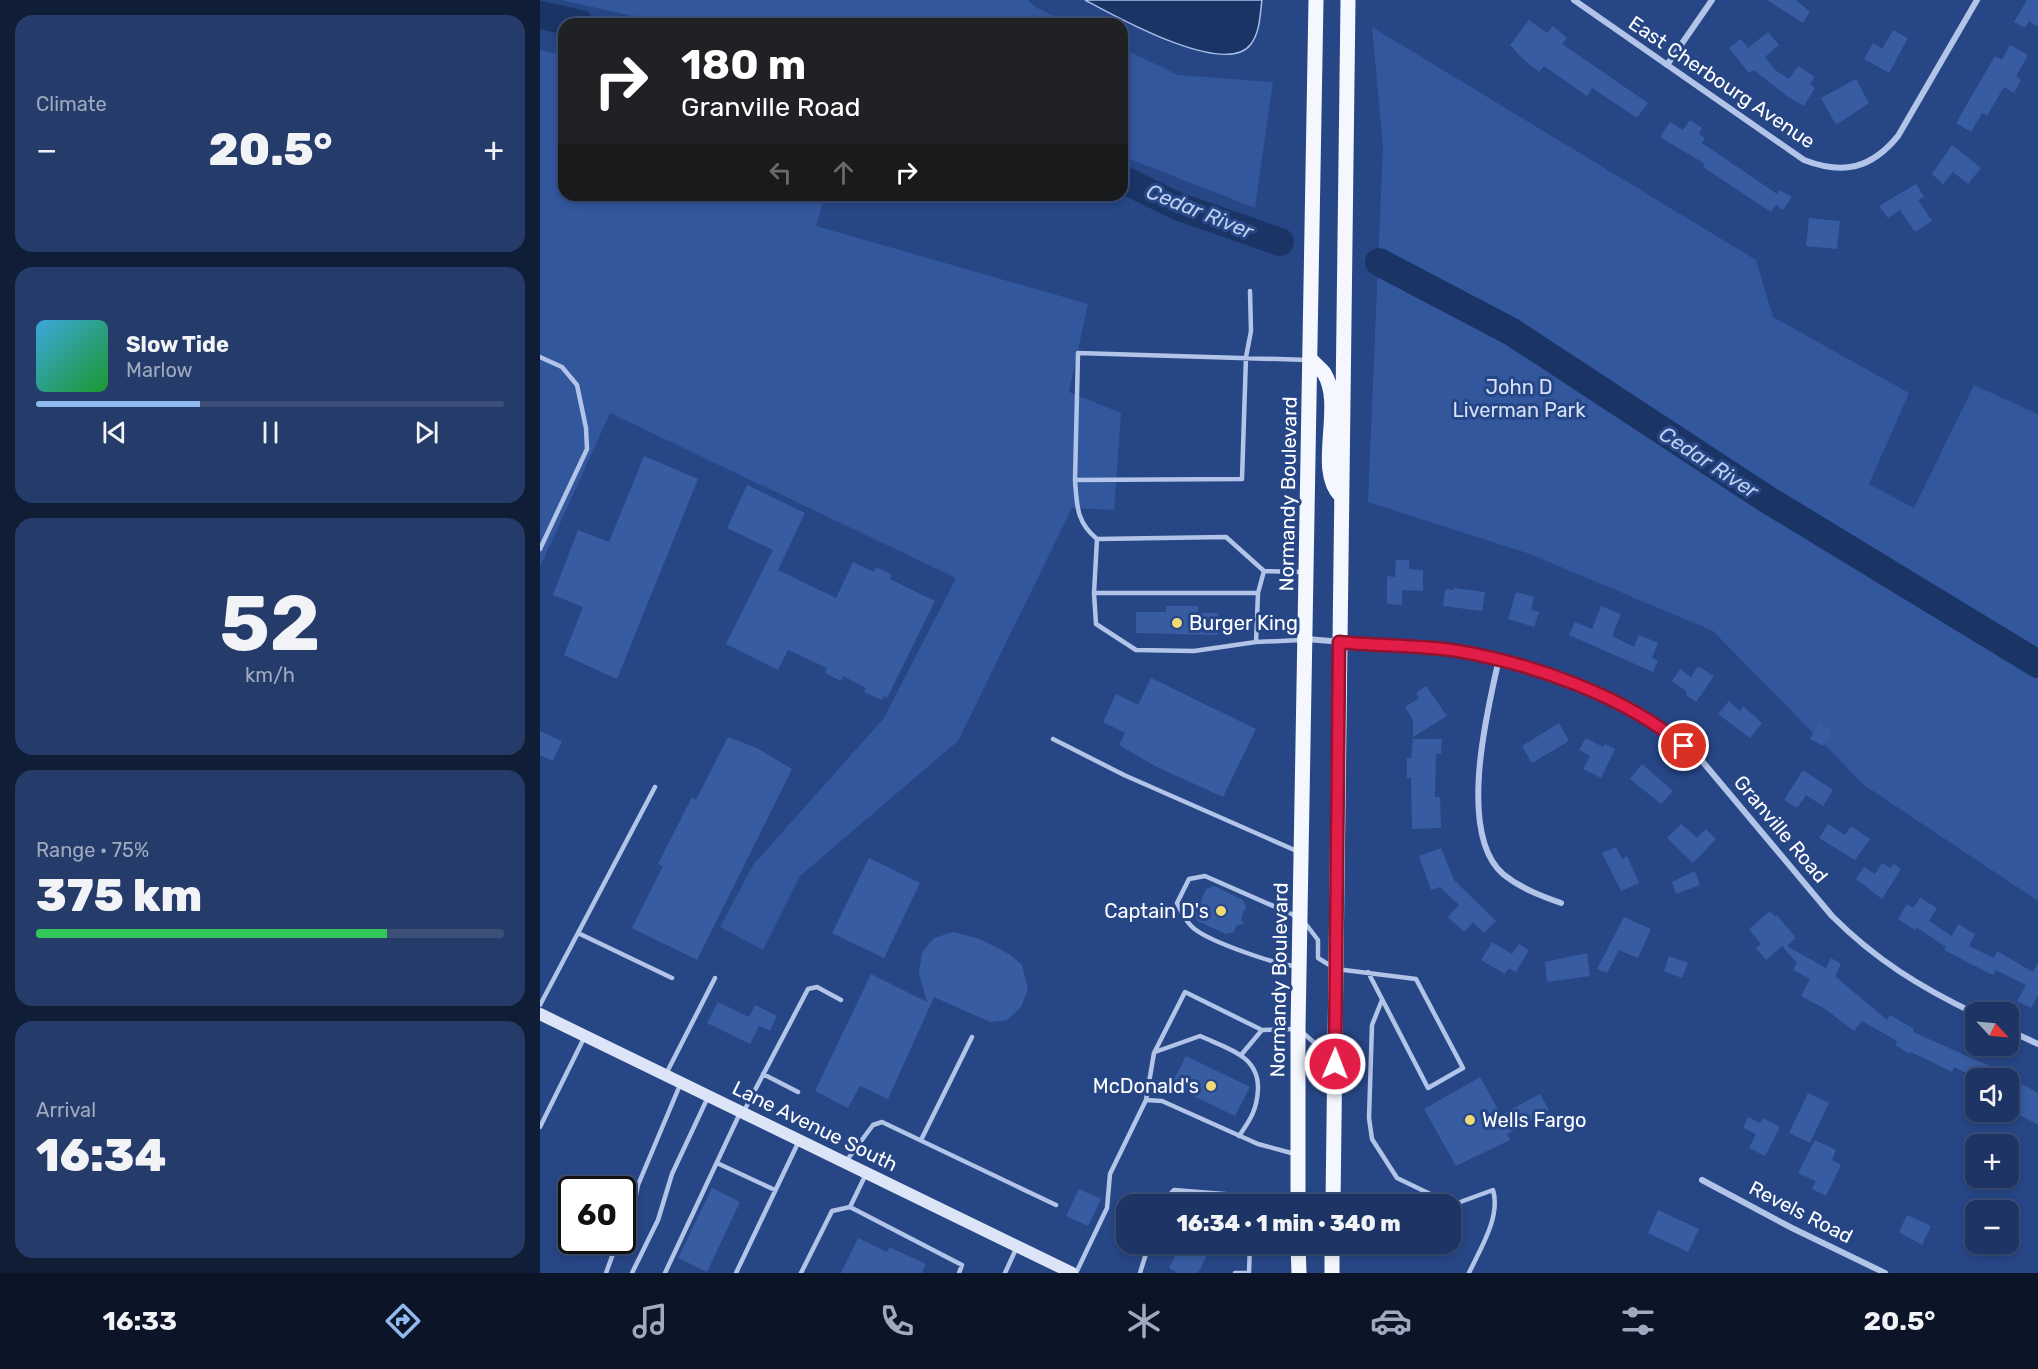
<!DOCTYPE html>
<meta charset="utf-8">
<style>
:root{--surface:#1d3464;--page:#253c6a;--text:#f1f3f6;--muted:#a0aabf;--line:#3b4f78;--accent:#90b9f0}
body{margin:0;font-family:Rubik,sans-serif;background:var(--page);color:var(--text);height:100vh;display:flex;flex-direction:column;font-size:22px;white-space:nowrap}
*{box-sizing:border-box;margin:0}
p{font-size:20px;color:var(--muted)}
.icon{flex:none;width:33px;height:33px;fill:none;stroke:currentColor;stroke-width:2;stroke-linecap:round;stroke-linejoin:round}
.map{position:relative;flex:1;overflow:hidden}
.side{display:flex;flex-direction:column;gap:15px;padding:15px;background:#101d37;width:540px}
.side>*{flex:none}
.hud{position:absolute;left:18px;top:18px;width:570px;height:183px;border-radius:18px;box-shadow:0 3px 9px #0003,0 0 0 2px var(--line);background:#202124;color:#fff;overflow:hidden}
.needle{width:39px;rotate:116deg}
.buttons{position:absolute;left:1425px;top:1002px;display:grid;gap:12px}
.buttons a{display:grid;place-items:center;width:54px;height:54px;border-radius:12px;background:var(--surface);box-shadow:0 3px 9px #0003,0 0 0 2px var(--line);font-size:30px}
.speed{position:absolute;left:18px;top:1176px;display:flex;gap:12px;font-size:30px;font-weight:700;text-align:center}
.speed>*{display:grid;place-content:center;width:78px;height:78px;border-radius:50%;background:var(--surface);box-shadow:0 3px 9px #0003,0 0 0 2px var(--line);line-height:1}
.speed .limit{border:3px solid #111;border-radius:9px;background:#fff;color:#111}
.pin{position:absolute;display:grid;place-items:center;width:51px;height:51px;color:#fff;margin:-26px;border:3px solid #fff;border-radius:50%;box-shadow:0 2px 6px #0007}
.me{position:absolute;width:66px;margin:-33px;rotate:1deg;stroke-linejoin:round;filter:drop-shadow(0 0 4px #0008)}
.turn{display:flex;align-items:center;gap:21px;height:126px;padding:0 24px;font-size:27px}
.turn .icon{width:78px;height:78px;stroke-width:2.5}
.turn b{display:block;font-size:42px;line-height:51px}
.lanes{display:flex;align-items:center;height:57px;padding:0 24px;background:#0003;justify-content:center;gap:30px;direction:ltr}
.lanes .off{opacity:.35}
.big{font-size:45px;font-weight:800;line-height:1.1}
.side .widget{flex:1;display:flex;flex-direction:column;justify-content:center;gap:9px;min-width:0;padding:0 21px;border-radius:18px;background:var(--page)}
.side .dial{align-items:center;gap:0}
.dial b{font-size:78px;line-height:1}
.song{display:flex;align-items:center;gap:18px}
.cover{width:72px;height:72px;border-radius:9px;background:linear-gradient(135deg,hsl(200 70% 55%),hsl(130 70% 35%))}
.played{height:6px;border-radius:3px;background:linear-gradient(90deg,var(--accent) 35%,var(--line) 35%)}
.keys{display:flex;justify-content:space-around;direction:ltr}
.heat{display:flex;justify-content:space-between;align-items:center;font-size:33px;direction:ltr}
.charge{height:9px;border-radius:4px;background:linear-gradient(90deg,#34c759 75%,var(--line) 0)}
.trip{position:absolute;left:576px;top:1194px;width:345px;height:60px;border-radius:18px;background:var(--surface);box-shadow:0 3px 9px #0003,0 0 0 2px var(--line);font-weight:800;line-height:60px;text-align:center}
.menu{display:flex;height:96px;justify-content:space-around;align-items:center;background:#0c1528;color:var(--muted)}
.menu .icon{width:42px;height:42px}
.menu .on{color:var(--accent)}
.menu b{font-size:27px;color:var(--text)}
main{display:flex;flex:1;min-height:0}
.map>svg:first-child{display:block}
.green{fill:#32579d}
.water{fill:#1b3466;stroke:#a6bee8;stroke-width:1.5}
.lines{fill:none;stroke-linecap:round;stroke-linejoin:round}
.river{stroke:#1b3466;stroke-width:28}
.building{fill:#375ca2}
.service{stroke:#b2c4e8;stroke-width:4.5}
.minor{stroke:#b2c4e8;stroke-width:6}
.secondary{stroke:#dce5f7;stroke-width:12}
.primary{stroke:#f4f7fe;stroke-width:15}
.route-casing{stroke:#92132f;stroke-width:15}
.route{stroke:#e11d48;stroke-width:10}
.poi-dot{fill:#f0da77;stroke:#274686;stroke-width:2}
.labels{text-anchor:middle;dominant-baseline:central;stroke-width:6;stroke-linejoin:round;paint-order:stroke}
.street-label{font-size:20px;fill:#fff;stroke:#274686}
.park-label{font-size:20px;fill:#d5e1f6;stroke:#274686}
.poi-label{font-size:20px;fill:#fff;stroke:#274686;text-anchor:start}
.water-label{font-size:21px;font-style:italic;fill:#bdcfef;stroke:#274686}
</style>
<main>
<section class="side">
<div class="widget"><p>Climate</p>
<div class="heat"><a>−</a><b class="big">20.5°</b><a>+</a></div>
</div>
<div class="widget">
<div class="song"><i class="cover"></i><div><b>Slow Tide</b><p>Marlow</p></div></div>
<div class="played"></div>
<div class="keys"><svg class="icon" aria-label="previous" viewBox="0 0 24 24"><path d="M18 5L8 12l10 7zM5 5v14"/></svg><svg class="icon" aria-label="pause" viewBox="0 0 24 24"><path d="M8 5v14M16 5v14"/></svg><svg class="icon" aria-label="next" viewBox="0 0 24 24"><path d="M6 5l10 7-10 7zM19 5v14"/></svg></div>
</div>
<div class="widget dial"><b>52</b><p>km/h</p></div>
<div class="widget"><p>Range · 75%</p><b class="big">375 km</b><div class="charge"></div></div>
<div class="widget"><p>Arrival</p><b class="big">16:34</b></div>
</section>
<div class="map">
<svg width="1498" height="1273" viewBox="0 0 1498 1273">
<rect width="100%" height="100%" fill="#274686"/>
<path class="green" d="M21,0H488L495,7L531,24H128Z
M832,27L1216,260L1233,317L1369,393L1329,484L1374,508L1434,385L1498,414V901L1324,785L1173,631L990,554L828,502L843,147Z
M582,48L638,75L733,82L715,208L582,156Z
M0,50L24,55V195H285L276,226L548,304L529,392L581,413L574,510L532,508L418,741L260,876L223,950L180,927L213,865L344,718L416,578L70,413L0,567Z"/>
<path class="water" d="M545,0H722C720,15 720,32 711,44C686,79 573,15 545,0Z"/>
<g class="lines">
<path class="river" d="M0,15L40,24
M582,179L637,206L740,242
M839,262L972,332L1225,498L1498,664"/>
</g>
<path class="building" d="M1227,0H1256L1270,12L1263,23Z
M1487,0H1498V27L1489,21L1485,28L1474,22Z
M989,20L1007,33L1013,26L1027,38L1022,44L1108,103L1097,118L1052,88L1047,96L1004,66L999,72L982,58L970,45Z
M1353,30L1368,38L1349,73L1324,59L1333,43L1342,49Z
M1228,32L1239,45L1225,57L1235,70L1249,79L1258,66L1275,77L1270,84L1275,88L1264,106L1248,97L1214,70L1209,73L1189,48L1201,39L1208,48Z
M1470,45L1488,55L1476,76L1481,80L1474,93L1464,87L1447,116L1442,113L1431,132L1416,123L1455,56L1462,60Z
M1316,79L1329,103L1296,125L1281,98Z
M1150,120L1162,128L1159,134L1165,138L1162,143L1237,194L1240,190L1252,197L1243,210L1236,205L1231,212L1163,167L1165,164L1120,137L1130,122L1143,130Z
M1412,145L1441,168L1428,184L1413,172L1403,184L1392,174Z
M1376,184L1384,197L1378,200L1392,221L1375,232L1360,210L1348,218L1339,206Z
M1269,218L1300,221L1297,249L1266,246Z
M104,456L158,479L77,679L24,655L43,607L13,595L38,530L69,542Z
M207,485L265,513L238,570L296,598L313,562L334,572L336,567L352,575L350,579L395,601L347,698L344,696L342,700L324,692L326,688L303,676L301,681L285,673L287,668L248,650L238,670L186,644L233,550L187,528Z
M856,560H869V569L883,570V591L862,590V605L847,604V576L855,577Z
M914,588L945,592L942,611L903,606L905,589L914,590Z
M976,592L994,597L991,610L999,612L994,627L968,619Z
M626,606H658V613H678V635L596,633V612H626Z
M1061,606L1081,614L1072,636L1094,647L1099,635L1118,643L1112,658L1118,661L1113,672L1029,635L1035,622L1052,629Z
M1158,666L1174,676L1156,702L1146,695L1147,692L1132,681L1140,669L1151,677Z
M611,678L716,729L683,797L617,767L579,745L585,733L563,722L576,694L598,705Z
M886,686L907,716L873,737V720L865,707L879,698L876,693Z
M1189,701L1200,711L1203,706L1222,723L1210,738L1178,714Z
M1019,723L1029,741L992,763L982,746Z
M1279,723L1293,730L1283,746L1270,739Z
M0,731L22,741L13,761L0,755Z
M188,737L217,748L252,769L157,960L92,928L123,866L118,864L152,797L156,800Z
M1046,738L1063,747L1065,744L1075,749L1061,778L1043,769L1050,756L1039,750Z
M873,739H902L901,754H896L895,797H900L901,828L872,829L871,778H867V758H871Z
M1102,764L1133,791L1121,804L1090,779Z
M1263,770L1293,790L1283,806L1266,795L1257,808L1244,800Z
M1141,824L1157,838L1166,829L1176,839L1153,863L1127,838Z
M1288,824L1305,835L1311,826L1330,839L1315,860L1279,838Z
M1076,847L1082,859L1087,856L1099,883L1081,891L1062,853Z
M901,848L914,880L956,921L944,933L933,922L924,932L908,917L919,905L900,887L891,890L879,856Z
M329,858L380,883L344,958L292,933Z
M1342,863L1350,868L1354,864L1361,869L1342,899L1316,879L1324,867L1335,874Z
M1155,871L1160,885L1136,894L1132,882Z
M674,886L703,900L706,907L701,918L704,924L697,925L694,932L686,934L657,921L655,915L666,889Z
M1380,898L1397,908L1389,921L1412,936L1418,924L1435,934L1429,946L1454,958L1457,951L1493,972L1498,962V995L1491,1008L1477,1001L1486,985L1456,970L1453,975L1429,963L1404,950L1406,947L1376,927L1375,930L1358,919L1367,904L1373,908Z
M1230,911L1235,917L1237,915L1256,938L1247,946L1286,968L1291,958L1301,964L1295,976L1347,1020L1350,1015L1374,1029L1373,1032L1445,1064L1498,1093V1125L1468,1109V1078H1437L1414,1067L1412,1072L1371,1052L1370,1054L1355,1045L1357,1041L1322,1021L1314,1031L1285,1009L1261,996L1270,979L1253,970L1257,963L1242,946L1226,960L1216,948L1221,944L1209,929Z
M1084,917L1111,929L1098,958L1079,950L1067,973L1057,969Z
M413,932L440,939L469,954L482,965L488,989L481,1007L467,1020L450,1022L394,997L348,1099L320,1086L308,1108L275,1091L331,974L387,1002L379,973L382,952L394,938Z
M952,942L972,954L979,944L989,950L976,972L969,968L965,974L941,960Z
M1047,953L1050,976L1007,982L1005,962Z
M1129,956L1148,963L1142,978L1124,971Z
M178,1002L209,1017L215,1005L237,1016L230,1031L219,1026L210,1044L167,1023Z
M646,1056L710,1087L695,1116L631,1085Z
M940,1077L961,1115L1000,1094L1009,1110L967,1134L970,1140L916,1166L884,1109Z
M1268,1093L1289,1103L1270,1143L1249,1133Z
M1208,1117L1220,1123L1223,1118L1240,1127L1225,1156L1209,1148L1216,1134L1203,1128Z
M1275,1140L1296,1150L1292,1160L1301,1165L1286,1196L1272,1189L1276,1181L1258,1173Z
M172,1188L200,1202L167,1272L138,1258Z
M539,1189L561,1199L548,1226L526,1216Z
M1118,1210L1159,1229L1148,1252L1108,1233Z
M1367,1215L1391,1226L1382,1245L1359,1232Z
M318,1238L347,1252L349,1247L386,1264L382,1273H301Z
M641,1244H653L669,1251L658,1273H638L629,1268Z"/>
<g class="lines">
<path class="service" d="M0,357L22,367L37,385L46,428L47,449L0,549
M535,480L538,353L768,360
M557,539C536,522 537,505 535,480L702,479L706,357L711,331L710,291
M724,571L718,593H554L557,539L686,537L724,571L764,572
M554,593L556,624L596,650L654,651L716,642
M718,593L716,642L761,640
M513,739L584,775L759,852
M756,916L665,876L649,879L637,903C642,913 647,924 656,930C672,942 738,966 758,966
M765,923L778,940V958L796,969L876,979L923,1068L888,1088L828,972
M38,933L132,978
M842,1000L832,1025L829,1118L832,1139L857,1178L913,1205
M0,1005L115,787
M762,1032L777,1045V1059L790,1079
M615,1052L660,1036C686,1048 719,1055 718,1089C717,1109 711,1119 699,1136
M701,1055L722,1030
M126,1074L175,978
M223,1074L258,1092
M606,1100L622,1101L718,1144L755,1154
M204,1111L268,989L277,987L301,1000
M0,1127L44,1038
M381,1140L432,1037
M307,1160L333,1125L342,1122L516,1205
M177,1163L235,1190
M621,1204L634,1190L697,1195L707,1204
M912,1205L953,1190C961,1217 940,1249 929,1273
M310,1207L326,1174
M82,1232L93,1209L98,1185L140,1085
M66,1273L78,1240
M92,1273L118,1220L132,1174L168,1097
M125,1273L200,1113
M196,1273L258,1143
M261,1273L292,1211L310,1207L422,1265L419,1273
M465,1273L476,1249
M536,1273L567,1208L570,1174L606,1100L614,1053L645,992L722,1030L755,1029
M600,1273L609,1244
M695,1273H708
M709,1273L710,1244"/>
<path class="minor" d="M1034,0L1264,160C1303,175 1331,169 1358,136L1437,0
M1127,65L1172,0
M766,639L915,651L959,659L1033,684L1086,707L1126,731L1162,761L1292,916C1336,960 1380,987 1436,1014
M959,659C947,711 917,834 963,874C980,888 1001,896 1021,903
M1468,1030L1498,1044
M1162,1180L1252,1228L1345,1273"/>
<path class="secondary" d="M0,1014L532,1273"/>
<path class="primary" d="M771,360C775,364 781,369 784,373C805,406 774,470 801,496
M758,1204V1029L776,0
M793,1204L808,0
M758,1244L759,1273
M792,1273V1244"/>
</g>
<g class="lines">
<g class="route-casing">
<path id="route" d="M795,1064L799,642C838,646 879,645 918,651C993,664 1085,696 1144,746"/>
</g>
<use href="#route" class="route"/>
</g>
<g class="poi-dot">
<circle cx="637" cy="623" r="6"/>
<circle cx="681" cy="911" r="6"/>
<circle cx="671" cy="1086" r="6"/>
<circle cx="930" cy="1120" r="6"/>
</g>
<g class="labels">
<g class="street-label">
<text transform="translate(1182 82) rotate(34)">East Cherbourg Avenue</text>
<text transform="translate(748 494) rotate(-89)">Normandy Boulevard</text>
<text transform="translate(1241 829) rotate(50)">Granville Road</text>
<text transform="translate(739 980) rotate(-89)">Normandy Boulevard</text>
<text transform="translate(275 1126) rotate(26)">Lane Avenue South</text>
<text transform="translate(1261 1212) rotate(27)">Revels Road</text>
</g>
<g class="park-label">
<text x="979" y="387">John D<tspan x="979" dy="23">Liverman Park</tspan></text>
</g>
<g class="poi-label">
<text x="649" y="623">Burger King</text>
<text x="669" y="911" text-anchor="end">Captain D's</text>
<text x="659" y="1086" text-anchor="end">McDonald's</text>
<text x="942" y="1120">Wells Fargo</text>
</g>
<g class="water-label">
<text transform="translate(660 211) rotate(22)">Cedar River</text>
<text transform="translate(1169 462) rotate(33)">Cedar River</text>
</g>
</g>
</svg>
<div class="buttons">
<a><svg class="needle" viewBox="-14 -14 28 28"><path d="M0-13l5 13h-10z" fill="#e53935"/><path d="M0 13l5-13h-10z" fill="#a0aabf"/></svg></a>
<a><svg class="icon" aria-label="sound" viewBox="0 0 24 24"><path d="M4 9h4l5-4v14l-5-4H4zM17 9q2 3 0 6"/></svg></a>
<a>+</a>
<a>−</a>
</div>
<div class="speed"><div class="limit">60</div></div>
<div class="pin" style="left:1144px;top:746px;background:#d93025"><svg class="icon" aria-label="arrive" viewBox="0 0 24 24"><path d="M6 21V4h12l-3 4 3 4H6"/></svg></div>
<svg class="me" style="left:795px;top:1064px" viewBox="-20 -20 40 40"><circle r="17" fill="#e11d48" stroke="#fff" stroke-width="3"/><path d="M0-11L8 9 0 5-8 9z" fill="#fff"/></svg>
<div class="trip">16:34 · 1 min · 340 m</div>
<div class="hud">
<div class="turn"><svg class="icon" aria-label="right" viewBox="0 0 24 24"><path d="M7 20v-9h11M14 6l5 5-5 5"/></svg><div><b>180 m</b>Granville Road</div></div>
<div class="lanes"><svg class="icon off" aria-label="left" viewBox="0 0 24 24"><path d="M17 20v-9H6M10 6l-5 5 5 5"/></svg><svg class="icon off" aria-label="ahead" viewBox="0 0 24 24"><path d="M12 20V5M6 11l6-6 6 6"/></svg><svg class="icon" aria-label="right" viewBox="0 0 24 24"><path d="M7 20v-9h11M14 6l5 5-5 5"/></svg></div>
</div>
</div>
</main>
<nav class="menu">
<b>16:33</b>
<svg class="icon on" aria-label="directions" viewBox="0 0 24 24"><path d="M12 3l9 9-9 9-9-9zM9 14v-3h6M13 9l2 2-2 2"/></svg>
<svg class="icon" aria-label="music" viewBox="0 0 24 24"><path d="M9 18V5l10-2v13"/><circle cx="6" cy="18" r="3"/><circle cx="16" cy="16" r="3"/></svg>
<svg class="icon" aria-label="phone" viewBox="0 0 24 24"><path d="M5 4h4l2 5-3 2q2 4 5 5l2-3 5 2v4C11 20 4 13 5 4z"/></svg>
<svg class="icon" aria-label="climate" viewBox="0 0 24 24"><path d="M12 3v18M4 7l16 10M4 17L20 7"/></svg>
<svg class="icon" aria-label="car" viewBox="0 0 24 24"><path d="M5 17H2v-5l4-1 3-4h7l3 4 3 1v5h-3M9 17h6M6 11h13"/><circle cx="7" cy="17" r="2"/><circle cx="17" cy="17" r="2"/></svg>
<svg class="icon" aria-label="filters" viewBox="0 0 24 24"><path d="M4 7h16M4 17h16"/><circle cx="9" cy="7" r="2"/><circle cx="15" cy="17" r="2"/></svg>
<b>20.5°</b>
</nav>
